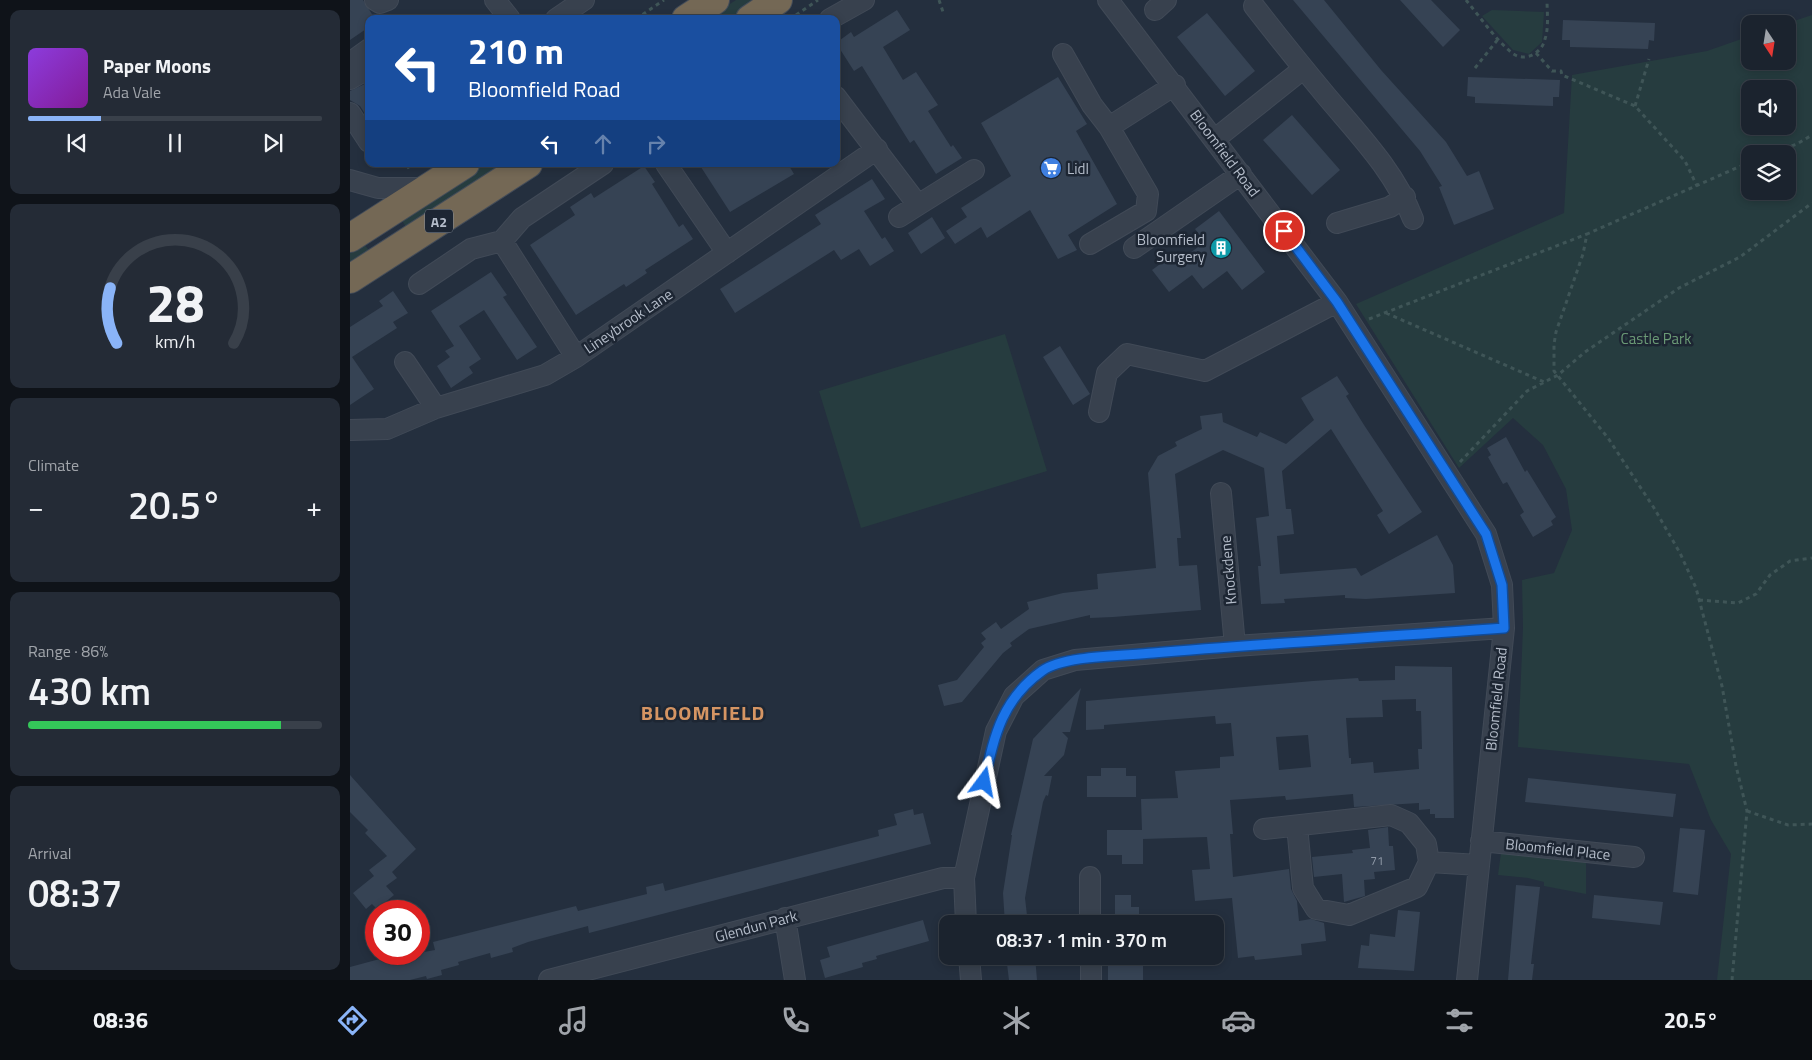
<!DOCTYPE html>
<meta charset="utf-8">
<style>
:root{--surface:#1b232e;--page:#242b36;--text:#f1f3f6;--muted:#a0a4aa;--line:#39404a;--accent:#8ab4f8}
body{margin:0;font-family:"Titillium Web",sans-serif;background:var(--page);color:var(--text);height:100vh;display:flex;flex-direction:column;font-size:19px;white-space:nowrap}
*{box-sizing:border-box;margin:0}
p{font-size:16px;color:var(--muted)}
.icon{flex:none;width:28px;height:28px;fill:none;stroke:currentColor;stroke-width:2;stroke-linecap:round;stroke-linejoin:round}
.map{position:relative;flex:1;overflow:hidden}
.details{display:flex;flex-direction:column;gap:10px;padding:10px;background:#0f1319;width:350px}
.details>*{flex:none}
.hud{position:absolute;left:15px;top:15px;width:475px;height:152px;border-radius:10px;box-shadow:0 2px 8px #0003,0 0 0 1px var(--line);background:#1a4fa0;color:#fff;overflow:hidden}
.needle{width:32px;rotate:168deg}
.fabs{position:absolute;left:1391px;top:15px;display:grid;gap:10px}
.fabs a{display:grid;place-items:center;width:55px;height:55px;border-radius:10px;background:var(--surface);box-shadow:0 2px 8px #0003,0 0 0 1px var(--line);font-size:25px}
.speed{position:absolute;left:15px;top:900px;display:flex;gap:10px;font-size:25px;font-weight:700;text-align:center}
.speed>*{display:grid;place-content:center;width:65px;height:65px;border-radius:50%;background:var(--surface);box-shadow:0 2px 8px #0003,0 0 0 1px var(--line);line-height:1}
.speed .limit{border:8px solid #d22;background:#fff;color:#111}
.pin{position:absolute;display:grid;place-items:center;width:42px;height:42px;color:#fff;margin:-21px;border:2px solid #fff;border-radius:50%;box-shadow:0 1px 5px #0007}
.me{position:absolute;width:55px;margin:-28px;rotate:13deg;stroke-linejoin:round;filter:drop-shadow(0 0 4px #0008)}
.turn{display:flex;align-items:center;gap:18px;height:105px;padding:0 20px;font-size:22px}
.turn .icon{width:65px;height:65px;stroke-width:2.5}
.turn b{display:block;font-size:35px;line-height:42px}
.lanes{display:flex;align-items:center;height:48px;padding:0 20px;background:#0003;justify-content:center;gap:25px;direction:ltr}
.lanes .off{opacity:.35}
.big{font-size:38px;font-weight:600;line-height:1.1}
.details .tile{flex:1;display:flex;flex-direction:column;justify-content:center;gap:8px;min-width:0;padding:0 18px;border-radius:10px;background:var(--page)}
.details .dial{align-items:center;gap:0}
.dial svg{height:130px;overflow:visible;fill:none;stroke:var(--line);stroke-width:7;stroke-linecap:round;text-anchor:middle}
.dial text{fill:var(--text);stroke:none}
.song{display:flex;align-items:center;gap:15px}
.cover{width:60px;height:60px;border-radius:8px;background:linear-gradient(135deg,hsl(270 70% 55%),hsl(290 70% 35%))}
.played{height:5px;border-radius:2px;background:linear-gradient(90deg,var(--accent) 25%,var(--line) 25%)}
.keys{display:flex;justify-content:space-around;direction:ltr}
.heat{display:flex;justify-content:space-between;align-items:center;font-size:28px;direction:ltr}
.charge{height:8px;border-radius:4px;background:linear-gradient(90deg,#34c759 86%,var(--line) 0)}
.trip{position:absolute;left:589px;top:915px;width:285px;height:50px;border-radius:10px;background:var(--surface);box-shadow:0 2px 8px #0003,0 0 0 1px var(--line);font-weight:600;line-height:50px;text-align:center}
.tabs{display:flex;height:80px;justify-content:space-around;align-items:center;background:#0b0e12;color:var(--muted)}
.tabs .icon{width:35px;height:35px}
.tabs .active{color:var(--accent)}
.tabs b{font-size:22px;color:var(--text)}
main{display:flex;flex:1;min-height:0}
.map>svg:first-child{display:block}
.green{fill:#263c3f;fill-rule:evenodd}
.building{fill:#364354;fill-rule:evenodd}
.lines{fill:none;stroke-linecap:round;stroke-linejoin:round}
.minor-casing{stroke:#414a57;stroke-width:22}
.highway-casing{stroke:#434c59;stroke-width:30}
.path{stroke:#3f5557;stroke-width:3;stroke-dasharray:4 4;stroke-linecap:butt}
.minor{stroke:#38414e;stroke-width:20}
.highway{stroke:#746855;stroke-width:28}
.route-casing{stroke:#114b97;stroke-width:12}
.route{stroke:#1a73e8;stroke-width:9}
.labels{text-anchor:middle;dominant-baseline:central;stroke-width:5;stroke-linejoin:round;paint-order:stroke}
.number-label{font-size:12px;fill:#929caa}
.shield{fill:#1d2633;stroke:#878f9c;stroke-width:1}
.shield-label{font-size:14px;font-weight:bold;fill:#b4bcc9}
.street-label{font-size:15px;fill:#b4bcc9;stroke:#1d2633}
.poi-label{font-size:15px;fill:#b4bcc9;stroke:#1d2633;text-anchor:start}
.park-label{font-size:15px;fill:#6b9a76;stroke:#1d2633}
.district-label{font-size:20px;font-weight:bold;letter-spacing:1px;fill:#d59563;stroke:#1d2633}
</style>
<main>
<section class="details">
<div class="tile">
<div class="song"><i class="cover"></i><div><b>Paper Moons</b><p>Ada Vale</p></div></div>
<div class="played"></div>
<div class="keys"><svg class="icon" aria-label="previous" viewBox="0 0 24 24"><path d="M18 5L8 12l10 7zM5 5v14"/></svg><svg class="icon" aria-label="pause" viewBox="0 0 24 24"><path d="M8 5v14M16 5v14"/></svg><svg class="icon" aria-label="next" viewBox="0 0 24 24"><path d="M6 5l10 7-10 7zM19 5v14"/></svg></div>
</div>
<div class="tile dial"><svg viewBox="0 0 100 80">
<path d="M14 69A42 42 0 1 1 86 69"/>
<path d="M14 69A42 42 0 0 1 10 35" stroke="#8ab4f8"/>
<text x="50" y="56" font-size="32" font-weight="700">28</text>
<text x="50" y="72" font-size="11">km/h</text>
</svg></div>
<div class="tile"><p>Climate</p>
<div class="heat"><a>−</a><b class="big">20.5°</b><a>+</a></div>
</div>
<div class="tile"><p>Range · 86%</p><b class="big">430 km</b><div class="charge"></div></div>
<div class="tile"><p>Arrival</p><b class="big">08:37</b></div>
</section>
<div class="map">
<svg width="1462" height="980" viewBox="0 0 1462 980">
<rect width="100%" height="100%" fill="#242f3e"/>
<path class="green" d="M386,0H410L381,19H357Z
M1142,10L1194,12L1192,42L1179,54L1163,50L1132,16Z
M1462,15V980H1367L1381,854L1361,820L1339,764L1168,747L1173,628L1172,580L1204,573L1222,530L1216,489L1193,445L1163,418L1109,468L1006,304L1214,213L1222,75L1357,51L1400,36V61H1438V24H1435ZM1400,89H1438V126H1400ZM1400,154H1438V191H1400Z
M135,164H159L58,230L51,219Z
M14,244L21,253L0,267V253Z
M655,334L697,471L511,528L469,391Z
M1151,853L1236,860V894L1194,886V882L1178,878L1148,875Z"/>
<path class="building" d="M0,0H13L25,19H19V27L0,40Z
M943,0H974L1031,70L1096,142L1117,176L1129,171L1144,209L1104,225L1089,187L1092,186L1070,151Z
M1050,0H1081L1110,30L1093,47Z
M547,10L560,30L533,47L553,80L566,72L588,105L578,111L601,147L603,145L612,158L586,174L564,140L560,143L512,66L504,71L486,43L501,32L504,37Z
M857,13L905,71L875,96L827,37Z
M1213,20L1305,23L1304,41L1299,40L1298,49L1220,47V40H1212Z
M708,77L737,124L726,131L767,204L718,235L727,250L708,259L680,210L637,238L631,227L605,244L596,231L617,217L611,208L661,176L631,123Z
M1118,77L1210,80L1209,97H1203V106L1125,103V97L1117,96Z
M19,82V120L10,106L0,100V91Z
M942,115L990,170L962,195L913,140Z
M349,164H438L444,174L380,212Z
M294,166L305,182L302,184L329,227L333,224L343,239L295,270L297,273L276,287L274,284L226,315L180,245L225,215L220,207L241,193L244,198Z
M522,179L535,199L514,211L532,239L535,237L544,251L520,266L509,249L491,260L484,250L385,313L370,289L471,224L465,215Z
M869,211L915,272L892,290L877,271L853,289L842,275L819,292L802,270L824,254L829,261L855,242L845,229Z
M582,217L595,238L571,254L558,233Z
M141,272L157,295L153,297L187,347L167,360L134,310L109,326L131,359L119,367L123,373L101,388L87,366L100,357L95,351L104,346L81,311Z
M43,291L58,313L43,322L47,328L2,357L24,389L0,405V327L33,306L29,301Z
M710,346L740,394L723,405L693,357Z
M987,376L999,394L996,396L1014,425L1072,512L1039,534L1027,515L1033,511L981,429L932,471L936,509H941L944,534L927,536L930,574L1006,568L1011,576L1087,535L1103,565L1105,593L1016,599L995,598V595L934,599L935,603L911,604L908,566H911L906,518L919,516L914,468L873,450L825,474L831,538H827L829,566L847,565L851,610L763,617L740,618V615L679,629L660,643L662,646L653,653L612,702L594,706L588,685L607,680L634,647L631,643L636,639L631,633L646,622L651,629L679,609L677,602L713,593L748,589L747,574L806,568L798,473L808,456L827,446L825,442L852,429L850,416L872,413L873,422L907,437L910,432L936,444L964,420L951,398Z
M1156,437L1175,472L1177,470L1206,517L1201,521L1203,525L1183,537L1170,515L1174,512L1157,482L1153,484L1138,457L1141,455L1137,448Z
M1045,666L1102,667L1104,818H1085V814H1080V809L1069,810V803L1004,807L1003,794L936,800L935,796L880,800L883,834H880L883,877L939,869L941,889L947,901L949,921L961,919L974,923L976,941L951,944L952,955L905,960L904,956L888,958L882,898L845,901L842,870L860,869L857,837L793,839V864H772V855H757V830H792L791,799L828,798L825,771L870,768V757L884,756L881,723L866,724L865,716L754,725V729L736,730V701L963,681L1008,678L1009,681L1045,680ZM1066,699V711H1071L1072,749H1068L1069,769L1024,773L1023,762L1001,764V758H999L996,718L1033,717L1032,700ZM958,735L961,767L929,770L926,737Z
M731,688L720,732H712L718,738L714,755L694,776H702L698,796L696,795L693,802L683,853L675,898L678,924H655L653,893L662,835H661L683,739Z
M751,768H776V776H786V797H737V776H751Z
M0,775L66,849L42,872L47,878L36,886L44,895L27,909L22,904L16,909L3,893L24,876L19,870L37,856L15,833L18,830L0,812Z
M1178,778L1326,794L1323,817L1175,802Z
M563,809L564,815L573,813L581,844L239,933L238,926L178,942L162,948L163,952L141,958L140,953L108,962L109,965L91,970L92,975L77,979L76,976L60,980H0V967L41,956V958L85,950L83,942L226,906L228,911L297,894L296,887L313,883L315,891L529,836L528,830L547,825L544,814Z
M1038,827L1039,846H1043L1045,870L1024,872L1025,879L1014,880L1015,896L994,902L992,874L964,877L962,857L1003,853L1002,850L1020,848L1018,830Z
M1330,828L1355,830L1348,895L1323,892Z
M1166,885L1190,887L1181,964H1184L1182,980H1158Z
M765,895H781V907H789V924H765Z
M1244,895L1313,902L1310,925L1242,918Z
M1048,910L1070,912L1064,971L1008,968L1011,945L1019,946L1020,934L1045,937Z
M573,920L579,941L526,956L527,959L512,963L513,967L475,978L470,960L480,957L477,947Z
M656,956H685L687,980H659Z
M758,963H793V980H758Z"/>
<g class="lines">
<g class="minor-casing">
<path id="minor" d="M25,0L30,3L38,0
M145,0L160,19
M758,0L987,302L1136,534L1152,585L1154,628L1117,980
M904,6C928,37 953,68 978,98C1011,137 1045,172 1063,219
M805,10L816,0
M206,19L234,0
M480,19L514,0
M713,54L742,105L759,127L825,85
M0,63L19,49
M0,79L19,68
M486,97L568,205L624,170
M0,113L19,142
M865,139L953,69
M316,164L377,253
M0,180L28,188H77
M549,217L568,205
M987,223L1040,207L1055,197
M152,241L226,357
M740,244L796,211L798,194L759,127
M784,248L891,174
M69,284L121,249L152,241L172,218L253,164
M55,362L86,408
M749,412L757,373L777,354L855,371L987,302
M0,430L37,429L86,408L195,375L226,357L527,149
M871,493L885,646
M914,829L1041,815L1059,823L1076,844L1079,862L1067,887L999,915L966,909L953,888L947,826
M1131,841L1284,857
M1079,862L1129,865
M435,918L445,980
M616,924L614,878L646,731L664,696L693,670L725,660L885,646L1154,628
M740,924V877
M619,956L621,980
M741,956V980
M199,980L593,878H614"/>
</g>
<g class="highway-casing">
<path id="highway" d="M336,19L365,0
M400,19L428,0
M0,238L115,164
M0,279L178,164"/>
</g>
<path class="path" d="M589,0L593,12
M1116,0C1130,17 1145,39 1162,53C1175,63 1192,53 1195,39C1199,27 1197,12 1197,0
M446,15L468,0
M286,19L314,0
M1186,53L1202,71H1211L1212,75L1285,106L1335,161L1347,186
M1125,68L1149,38
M1285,106L1299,59
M1419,154L1447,144L1462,135
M57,168L64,164
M1036,313L1194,382
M1019,319L1237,234
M1110,462L1177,391L1208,375L1235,352L1329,288L1390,257L1462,203
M1349,600L1388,603L1406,594L1420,575L1440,561L1462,558
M1397,811L1438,825L1462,824
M1382,980L1397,811L1386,766L1372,686L1346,588L1330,553L1304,508L1258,438L1204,371V344L1206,332L1233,254L1237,234L1400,162"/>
<use href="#minor" class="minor"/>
<use href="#highway" class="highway"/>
</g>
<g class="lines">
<g class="route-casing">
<path id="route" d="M634,782C644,738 651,700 692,671C714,655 774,656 803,653C920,643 1037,637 1154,628L1152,585L1136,534L987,302L934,231"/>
</g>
<use href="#route" class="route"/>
</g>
<defs>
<g id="supermarket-disc" transform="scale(1.125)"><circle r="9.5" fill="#3f7fe0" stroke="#1d2633"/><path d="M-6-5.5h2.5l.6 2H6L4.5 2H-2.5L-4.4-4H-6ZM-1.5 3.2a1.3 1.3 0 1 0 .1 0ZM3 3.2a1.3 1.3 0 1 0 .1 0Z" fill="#fff"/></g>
<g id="building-disc" transform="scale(1.125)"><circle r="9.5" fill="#0f9aa8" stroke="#1d2633"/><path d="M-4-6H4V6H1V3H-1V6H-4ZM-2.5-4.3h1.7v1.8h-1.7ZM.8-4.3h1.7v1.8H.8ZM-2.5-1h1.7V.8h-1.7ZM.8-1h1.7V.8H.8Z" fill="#fff"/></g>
</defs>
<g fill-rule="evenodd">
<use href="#supermarket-disc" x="701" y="168"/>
<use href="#building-disc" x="871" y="248"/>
</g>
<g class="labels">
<g class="number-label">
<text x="1027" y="860">71</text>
</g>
<rect class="shield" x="75" y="209.5" width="28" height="23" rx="4"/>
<g class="shield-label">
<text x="89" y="221">A2</text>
</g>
<g class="street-label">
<text transform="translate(875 153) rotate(53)">Bloomfield Road</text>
<text transform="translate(278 321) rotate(-34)">Lineybrook Lane</text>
<text transform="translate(878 570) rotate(-95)">Knockdene</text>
<text transform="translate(1146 699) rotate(-84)">Bloomfield Road</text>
<text transform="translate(1208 849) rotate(6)">Bloomfield Place</text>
<text transform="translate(406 926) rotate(-15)">Glendun Park</text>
</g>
<g class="poi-label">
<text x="717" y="168">Lidl</text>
<text x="855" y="239" text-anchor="end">Bloomfield<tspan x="855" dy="17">Surgery</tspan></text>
</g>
<g class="park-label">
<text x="1306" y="338">Castle Park</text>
</g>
<g class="district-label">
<text x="353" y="712">BLOOMFIELD</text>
</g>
</g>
</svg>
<div class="fabs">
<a><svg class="needle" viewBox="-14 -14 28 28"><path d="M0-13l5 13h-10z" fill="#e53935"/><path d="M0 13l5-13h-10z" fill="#a0a4aa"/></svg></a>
<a><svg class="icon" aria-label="sound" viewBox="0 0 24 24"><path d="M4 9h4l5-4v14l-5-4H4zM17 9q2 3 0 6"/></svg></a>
<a><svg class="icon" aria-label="layers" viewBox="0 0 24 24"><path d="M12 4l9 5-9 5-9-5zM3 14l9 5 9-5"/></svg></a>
</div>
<div class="speed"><div class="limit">30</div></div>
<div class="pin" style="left:934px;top:231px;background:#d93025"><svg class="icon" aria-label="arrive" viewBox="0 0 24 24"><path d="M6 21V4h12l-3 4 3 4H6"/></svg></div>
<svg class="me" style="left:634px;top:782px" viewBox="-20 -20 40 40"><path d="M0-17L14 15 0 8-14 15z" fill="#1a73e8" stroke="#fff" stroke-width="4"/></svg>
<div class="trip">08:37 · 1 min · 370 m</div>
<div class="hud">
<div class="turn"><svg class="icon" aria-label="left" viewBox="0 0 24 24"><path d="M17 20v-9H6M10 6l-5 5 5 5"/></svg><div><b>210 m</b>Bloomfield Road</div></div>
<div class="lanes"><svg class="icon" aria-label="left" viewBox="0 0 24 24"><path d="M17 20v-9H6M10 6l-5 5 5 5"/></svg><svg class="icon off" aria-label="ahead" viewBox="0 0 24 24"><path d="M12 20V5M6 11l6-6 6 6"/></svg><svg class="icon off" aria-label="right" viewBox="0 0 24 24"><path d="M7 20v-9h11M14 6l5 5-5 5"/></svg></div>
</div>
</div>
</main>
<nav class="tabs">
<b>08:36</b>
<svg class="icon active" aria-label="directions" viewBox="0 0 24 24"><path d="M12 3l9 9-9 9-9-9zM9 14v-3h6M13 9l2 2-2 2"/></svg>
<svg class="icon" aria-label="music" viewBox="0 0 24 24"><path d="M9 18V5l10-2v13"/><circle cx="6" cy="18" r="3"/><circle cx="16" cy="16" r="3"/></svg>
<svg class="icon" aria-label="phone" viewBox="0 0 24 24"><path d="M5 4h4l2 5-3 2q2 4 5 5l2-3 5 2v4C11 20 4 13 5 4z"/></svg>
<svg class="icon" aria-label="climate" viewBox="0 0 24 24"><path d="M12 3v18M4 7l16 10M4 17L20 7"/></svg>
<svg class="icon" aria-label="car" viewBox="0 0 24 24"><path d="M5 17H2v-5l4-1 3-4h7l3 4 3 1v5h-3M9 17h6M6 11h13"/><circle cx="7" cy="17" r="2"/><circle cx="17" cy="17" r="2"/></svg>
<svg class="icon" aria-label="filters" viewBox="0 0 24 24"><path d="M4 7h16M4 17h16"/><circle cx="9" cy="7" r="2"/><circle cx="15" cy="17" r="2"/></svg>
<b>20.5°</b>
</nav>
